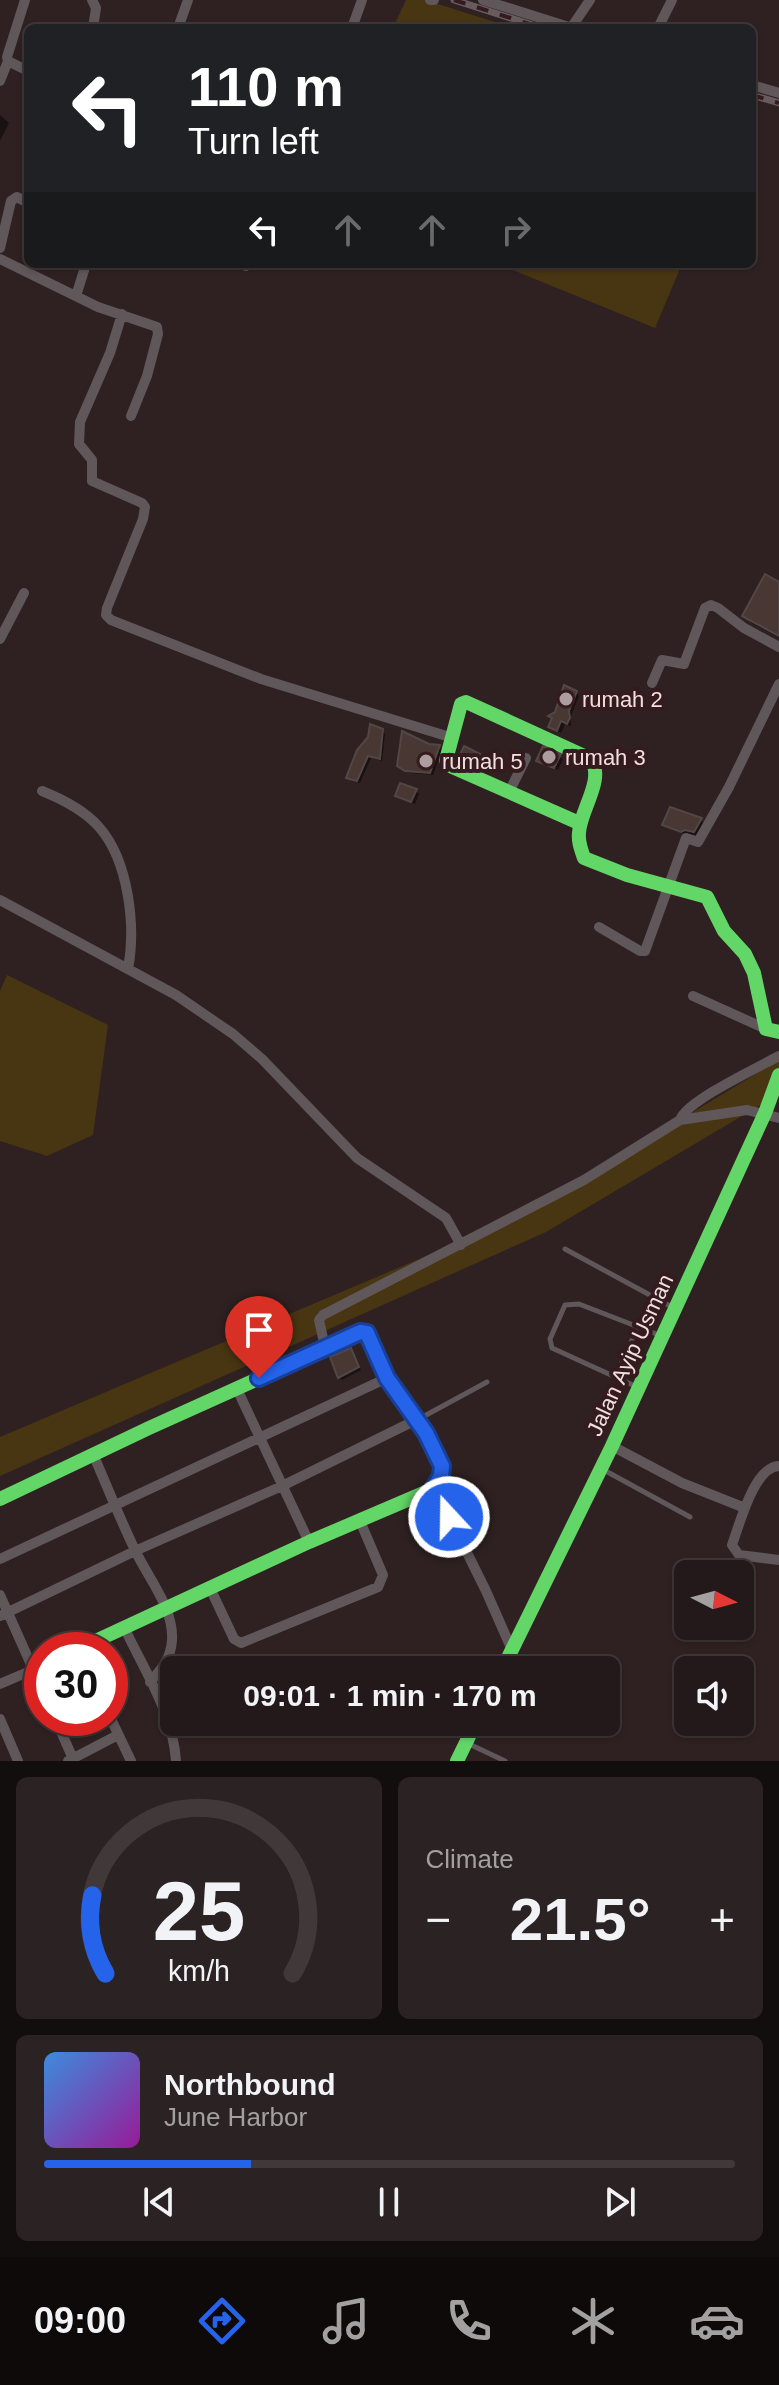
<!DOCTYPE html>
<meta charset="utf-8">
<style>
:root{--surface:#23191a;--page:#2b2223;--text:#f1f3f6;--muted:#a3a0a2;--line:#403839;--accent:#2563eb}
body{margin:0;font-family:Helvetica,sans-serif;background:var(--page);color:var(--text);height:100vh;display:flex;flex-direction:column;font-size:30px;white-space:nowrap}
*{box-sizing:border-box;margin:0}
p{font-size:26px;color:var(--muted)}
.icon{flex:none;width:44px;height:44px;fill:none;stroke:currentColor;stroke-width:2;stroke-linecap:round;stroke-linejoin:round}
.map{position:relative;height:1761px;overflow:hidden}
.side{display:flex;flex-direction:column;gap:16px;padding:16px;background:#130e0e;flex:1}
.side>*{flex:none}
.top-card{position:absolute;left:24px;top:24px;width:732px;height:244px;border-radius:12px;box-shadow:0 2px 6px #0004,0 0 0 2px var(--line);background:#202124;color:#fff;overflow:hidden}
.needle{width:52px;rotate:96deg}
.fabs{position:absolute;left:674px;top:1560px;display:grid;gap:16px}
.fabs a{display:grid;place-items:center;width:80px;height:80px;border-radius:12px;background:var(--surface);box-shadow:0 2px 6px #0004,0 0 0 2px var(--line);font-size:40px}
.speed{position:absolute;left:24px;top:1632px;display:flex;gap:16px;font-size:40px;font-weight:700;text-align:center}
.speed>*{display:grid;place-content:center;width:104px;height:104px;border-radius:50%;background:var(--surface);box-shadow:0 2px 6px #0004,0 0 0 2px var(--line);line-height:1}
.speed .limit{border:12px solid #d22;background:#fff;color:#111}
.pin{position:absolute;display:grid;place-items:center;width:68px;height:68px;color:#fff;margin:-82px -34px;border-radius:50% 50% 50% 0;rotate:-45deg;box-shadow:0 0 8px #0007}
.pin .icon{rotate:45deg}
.me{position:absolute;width:88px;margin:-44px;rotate:339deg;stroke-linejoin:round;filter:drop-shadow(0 0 6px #0008)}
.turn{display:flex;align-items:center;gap:28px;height:168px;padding:0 32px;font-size:36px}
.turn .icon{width:104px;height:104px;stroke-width:2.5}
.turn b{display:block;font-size:56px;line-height:68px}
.lanes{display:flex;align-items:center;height:76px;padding:0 32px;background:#0003;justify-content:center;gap:40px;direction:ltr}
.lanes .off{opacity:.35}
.big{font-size:60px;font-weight:700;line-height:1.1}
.side .card{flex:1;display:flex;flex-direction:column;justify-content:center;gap:12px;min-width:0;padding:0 28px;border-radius:12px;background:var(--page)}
.side .dial{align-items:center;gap:0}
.dial svg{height:208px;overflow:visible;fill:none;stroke:var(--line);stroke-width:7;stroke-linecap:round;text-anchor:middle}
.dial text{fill:var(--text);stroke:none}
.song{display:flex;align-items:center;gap:24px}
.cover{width:96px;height:96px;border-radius:12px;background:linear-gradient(135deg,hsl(210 70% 55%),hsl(300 70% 35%))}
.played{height:8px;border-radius:4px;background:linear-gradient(90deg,var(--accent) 30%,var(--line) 30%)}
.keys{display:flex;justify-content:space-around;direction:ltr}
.heat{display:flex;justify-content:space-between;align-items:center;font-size:44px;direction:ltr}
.side .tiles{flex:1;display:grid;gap:16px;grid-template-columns:1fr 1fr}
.card:last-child{grid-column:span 2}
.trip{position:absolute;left:160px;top:1656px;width:460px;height:80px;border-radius:12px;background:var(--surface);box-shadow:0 2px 6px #0004,0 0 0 2px var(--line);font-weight:700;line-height:80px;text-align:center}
.dock{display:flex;height:128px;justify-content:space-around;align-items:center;background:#0e0a0a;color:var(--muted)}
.dock .icon{width:56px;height:56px}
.dock .current{color:var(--accent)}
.dock b{font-size:36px;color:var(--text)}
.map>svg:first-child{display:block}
.green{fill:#483512}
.shadow{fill:#0007}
.building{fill:#483732;stroke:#524745;stroke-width:2}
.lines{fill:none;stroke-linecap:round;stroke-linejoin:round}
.lane{stroke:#60575b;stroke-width:5}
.street{stroke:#60575b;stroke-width:10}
.fast{stroke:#63d668;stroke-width:14}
.rail-casing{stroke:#665b5e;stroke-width:7}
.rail{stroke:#351b1d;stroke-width:4;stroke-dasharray:12;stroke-linecap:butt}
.route-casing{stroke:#184099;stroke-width:20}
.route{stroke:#2563eb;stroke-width:14}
.poi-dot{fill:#ae9d9e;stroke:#351b1d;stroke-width:3}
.labels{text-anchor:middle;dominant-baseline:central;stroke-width:8;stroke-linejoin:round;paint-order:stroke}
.poi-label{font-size:22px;fill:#f2e0e0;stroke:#351b1d;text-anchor:start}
.street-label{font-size:22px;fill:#f2e0e0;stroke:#351b1d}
</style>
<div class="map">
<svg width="779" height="1761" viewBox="0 0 779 1761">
<rect width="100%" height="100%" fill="#2f2122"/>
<path class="green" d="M406,0H425L514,28H393Z
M498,264H682L655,328Z
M7,975L108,1025L93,1135L47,1156L0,1141V991Z
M779,1060V1094L546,1232L0,1476V1437L525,1214Z"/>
<path class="shadow" d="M0,115L9,123L0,141Z
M779,584V638L752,623L744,616Z
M576,692L579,696L571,716V726L565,724L561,733L553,729L550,726Z
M382,731L385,734L382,761L371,758L360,783L352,781L348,778L370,737Z
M429,746L439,747L442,750L433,775L410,773L403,769Z
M559,756L563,759L558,770L539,761Z
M461,758H485L488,762L484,770Z
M416,791L419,794L415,804L397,796Z
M671,809L701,820L704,823L698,835L685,834L668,828L665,825Z
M350,1350L361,1370L342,1380L339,1377Z"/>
<path class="building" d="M765,574L779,582V636L742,616Z
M564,685L577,691L569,711L570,718L567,724L561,721L557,731L548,727L552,718L548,716L555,712Z
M370,724L383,729L380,759L368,756L357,781L346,778L357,750L368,737Z
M402,731L429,744L440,745L430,773L405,771L397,766Z
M464,746L486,757L480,768L458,759Z
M543,746L561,754L554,768L536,761Z
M400,783L417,789L411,802L395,796Z
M670,807L702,818L694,832L685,830L681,832L662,825Z
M351,1348L359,1367L338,1378L330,1357Z"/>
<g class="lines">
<path class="lane" d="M565,1249L672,1307
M615,1377L638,1327
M635,1386L552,1348L550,1339L565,1305L579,1304L659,1335
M417,1420L487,1382
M602,1469L690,1517
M467,1743L505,1761"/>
<path class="street" d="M25,0L7,57L8,61L28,71
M92,0L96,8L93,28
M430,0H434
M483,0L572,28
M178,28L188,0
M352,28L362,0
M571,28L590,0
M658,28L672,0
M0,81L8,61
M752,85L779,93
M0,248L11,201L17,197L28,203
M0,259L98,307L157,327L158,334L147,376L131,416
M246,266L247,264
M76,296L86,264
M122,314L110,353L80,422L79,444L92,460V481L142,503L145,507L143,519L107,608L106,615L111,620L261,679L453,738
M0,639L24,593
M652,683L662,660L684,664L705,608L711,605L718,608L744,628L779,647
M42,791C62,799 85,811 99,827C129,861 136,927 128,969
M509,792L526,758
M0,900L176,995L233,1034L262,1059L357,1158L446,1218L461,1245
M599,927L640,951H645L686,838L698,842L729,787L779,684
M693,996L766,1029
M680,1120C686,1101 759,1067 779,1056
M325,1347L319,1320L323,1315L584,1180L680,1120L747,1110L779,1118
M237,1389L309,1542
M612,1446L682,1483L745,1508
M93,1454C107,1486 120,1519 135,1550C148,1578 174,1608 172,1640C171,1658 162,1669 150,1682
M779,1466C754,1467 740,1523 732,1545L739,1555L779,1560
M433,1489L437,1492L486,1591L512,1650
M0,1559L387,1378
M210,1588L234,1639L241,1643L378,1587L383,1575L360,1521
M0,1595L42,1689
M0,1616L135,1551L282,1486L416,1420
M124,1627C144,1670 173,1713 176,1761
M0,1684L42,1666
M110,1717L131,1761
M55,1718L74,1761
M0,1719L18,1761
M68,1761L118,1735"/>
<path class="fast" d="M579,823L448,765L446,760L461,704L466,702L591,759C605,780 580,810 579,833C578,842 581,849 584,858L627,875L707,897L724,931L745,954L754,973L766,1029L779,1032
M0,1499L149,1428L364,1331L387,1378L426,1433L442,1466L441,1476L433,1489L309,1542L76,1650
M502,1670L612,1446L765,1113L779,1075
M457,1761L476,1722"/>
<g class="rail-casing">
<path id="rail" d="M454,0L542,28
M752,95L779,103"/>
</g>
<use href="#rail" class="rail"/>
</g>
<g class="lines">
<g class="route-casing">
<path id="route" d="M259,1378L360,1332L367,1333L387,1378L426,1433L442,1466L441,1476L433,1489L449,1517"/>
</g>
<use href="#route" class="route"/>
</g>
<g class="poi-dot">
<circle cx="566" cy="699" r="8"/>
<circle cx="549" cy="757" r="8"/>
<circle cx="426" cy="761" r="8"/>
</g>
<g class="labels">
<g class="poi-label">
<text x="582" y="699">rumah 2</text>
<text x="565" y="757">rumah 3</text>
<text x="442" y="761">rumah 5</text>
</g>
<g class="street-label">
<text transform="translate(630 1355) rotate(-65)">Jalan Ayip Usman</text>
</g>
</g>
</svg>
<div class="fabs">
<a><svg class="needle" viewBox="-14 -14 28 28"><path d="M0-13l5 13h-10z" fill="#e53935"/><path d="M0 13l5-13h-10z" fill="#a3a0a2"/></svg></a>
<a><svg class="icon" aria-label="sound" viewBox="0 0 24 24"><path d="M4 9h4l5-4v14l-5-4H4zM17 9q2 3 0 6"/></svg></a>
</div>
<div class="speed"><div class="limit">30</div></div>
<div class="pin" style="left:259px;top:1378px;background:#d93025"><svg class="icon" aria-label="arrive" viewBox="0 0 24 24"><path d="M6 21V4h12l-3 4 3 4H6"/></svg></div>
<svg class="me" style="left:449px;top:1517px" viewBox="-20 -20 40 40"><circle r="17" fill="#2563eb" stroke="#fff" stroke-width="3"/><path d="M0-11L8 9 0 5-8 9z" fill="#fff"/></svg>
<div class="trip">09:01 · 1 min · 170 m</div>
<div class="top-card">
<div class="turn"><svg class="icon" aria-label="left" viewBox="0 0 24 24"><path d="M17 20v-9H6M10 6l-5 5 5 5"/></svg><div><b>110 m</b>Turn left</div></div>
<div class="lanes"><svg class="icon" aria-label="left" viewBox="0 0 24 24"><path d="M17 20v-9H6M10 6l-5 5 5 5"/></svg><svg class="icon off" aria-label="ahead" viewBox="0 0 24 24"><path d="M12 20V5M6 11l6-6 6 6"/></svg><svg class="icon off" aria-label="ahead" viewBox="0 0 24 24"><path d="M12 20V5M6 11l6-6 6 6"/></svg><svg class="icon off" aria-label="right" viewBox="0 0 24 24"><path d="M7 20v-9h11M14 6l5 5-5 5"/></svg></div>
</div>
</div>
<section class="side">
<div class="tiles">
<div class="card dial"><svg viewBox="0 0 100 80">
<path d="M14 69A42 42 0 1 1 86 69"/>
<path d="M14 69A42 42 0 0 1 9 39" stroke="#2563eb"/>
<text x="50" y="56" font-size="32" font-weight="700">25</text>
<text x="50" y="72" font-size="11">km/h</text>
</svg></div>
<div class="card"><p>Climate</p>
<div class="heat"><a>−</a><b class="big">21.5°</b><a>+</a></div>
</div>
<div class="card">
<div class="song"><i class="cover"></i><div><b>Northbound</b><p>June Harbor</p></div></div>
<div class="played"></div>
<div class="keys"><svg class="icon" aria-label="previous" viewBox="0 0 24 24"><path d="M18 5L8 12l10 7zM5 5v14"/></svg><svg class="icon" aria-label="pause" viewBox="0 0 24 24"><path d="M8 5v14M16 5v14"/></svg><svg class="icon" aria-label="next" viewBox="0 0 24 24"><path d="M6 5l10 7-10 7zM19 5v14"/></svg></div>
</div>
</div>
</section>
<nav class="dock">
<b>09:00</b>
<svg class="icon current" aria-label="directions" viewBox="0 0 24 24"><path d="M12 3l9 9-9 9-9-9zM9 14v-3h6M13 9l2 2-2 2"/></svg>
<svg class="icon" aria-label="music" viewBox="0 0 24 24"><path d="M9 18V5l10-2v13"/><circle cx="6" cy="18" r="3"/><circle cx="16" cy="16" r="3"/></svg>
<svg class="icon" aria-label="phone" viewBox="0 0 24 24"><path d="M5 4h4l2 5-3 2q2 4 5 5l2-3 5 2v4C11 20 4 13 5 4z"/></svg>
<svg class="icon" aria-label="climate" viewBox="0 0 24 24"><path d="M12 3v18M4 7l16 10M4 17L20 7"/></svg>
<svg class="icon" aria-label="car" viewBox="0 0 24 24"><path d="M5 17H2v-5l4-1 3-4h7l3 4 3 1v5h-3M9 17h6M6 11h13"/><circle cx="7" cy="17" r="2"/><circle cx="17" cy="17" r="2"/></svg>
</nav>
